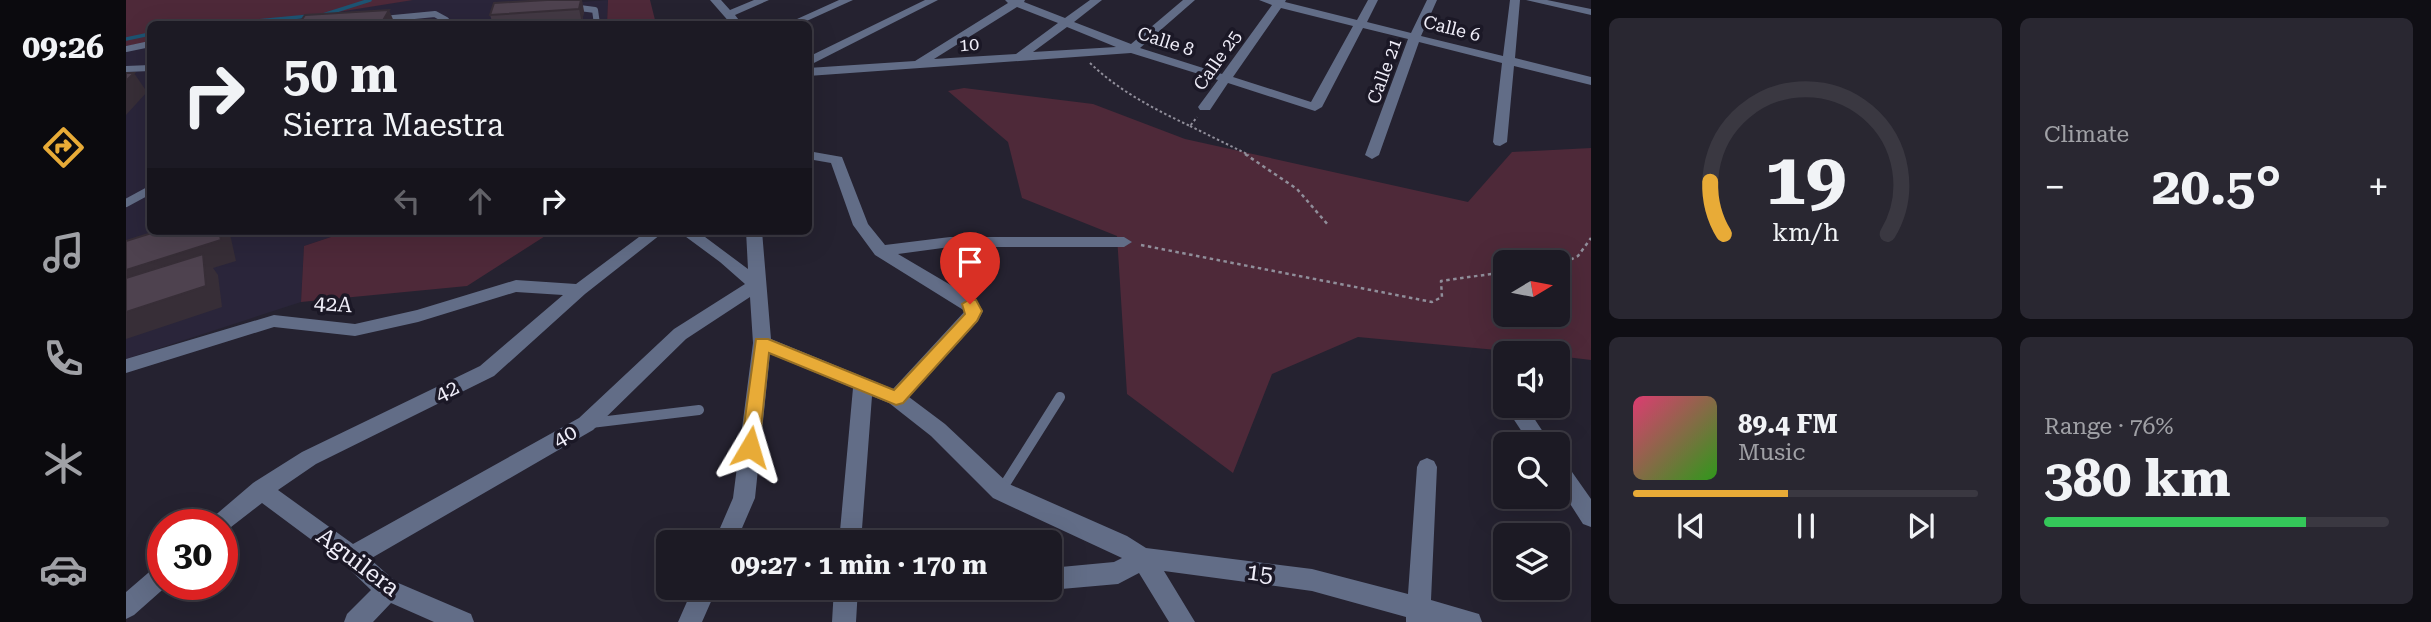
<!DOCTYPE html>
<meta charset="utf-8">
<style>
:root{--surface:#1c1a24;--page:#292731;--text:#f1f3f6;--muted:#a0a1a6;--line:#3a3841;--accent:#e8ab37}
body{margin:0;font-family:"Roboto Serif",serif;background:var(--page);color:var(--text);height:100vh;display:flex;flex-direction:column;font-size:26px;white-space:nowrap}
*{box-sizing:border-box;margin:0}
p{font-size:23px;color:var(--muted)}
.icon{flex:none;width:38px;height:38px;fill:none;stroke:currentColor;stroke-width:2;stroke-linecap:round;stroke-linejoin:round}
.map{position:relative;flex:1;overflow:hidden}
.drawer{display:flex;flex-direction:column;gap:18px;padding:18px;background:#0f0e14;width:840px}
.drawer>*{flex:none}
.top-card{position:absolute;left:21px;top:21px;width:665px;height:214px;border-radius:10px;box-shadow:0 7px 28px #0002,0 0 0 2px var(--line);background:#1c1a24;color:var(--text);overflow:hidden}
.needle{width:46px;rotate:80deg}
.tools{position:absolute;left:1367px;top:250px;display:grid;gap:14px}
.tools a{display:grid;place-items:center;width:77px;height:77px;border-radius:10px;background:var(--surface);box-shadow:0 7px 28px #0002,0 0 0 2px var(--line);font-size:35px}
.speed{position:absolute;left:21px;top:509px;display:flex;gap:14px;font-size:35px;font-weight:700;text-align:center}
.speed>*{display:grid;place-content:center;width:91px;height:91px;border-radius:50%;background:var(--surface);box-shadow:0 7px 28px #0002,0 0 0 2px var(--line);line-height:1}
.speed .limit{border:10px solid #d22;background:#fff;color:#111}
.pin{position:absolute;display:grid;place-items:center;width:60px;height:60px;color:#fff;margin:-72px -30px;border-radius:50% 50% 50% 0;rotate:-45deg;box-shadow:0 0 7px #0007}
.pin .icon{rotate:45deg}
.me{position:absolute;width:77px;margin:-38px;rotate:7deg;stroke-linejoin:round;filter:drop-shadow(0 0 5px #0008)}
.turn{display:flex;align-items:center;gap:24px;height:147px;padding:0 21px;font-size:32px}
.turn .icon{width:91px;height:91px;stroke-width:2.5}
.turn b{display:block;font-size:49px;line-height:60px}
.lanes{display:flex;align-items:center;height:66px;padding:0 21px;background:#0003;justify-content:center;gap:35px;direction:ltr}
.lanes .off{opacity:.35}
.big{font-size:52px;font-weight:700;line-height:1.1}
.drawer .card{flex:1;display:flex;flex-direction:column;justify-content:center;gap:10px;min-width:0;padding:0 24px;border-radius:10px;background:var(--page)}
.drawer .dial{align-items:center;gap:0}
.dial svg{height:182px;overflow:visible;fill:none;stroke:var(--line);stroke-width:7;stroke-linecap:round;text-anchor:middle}
.dial text{fill:var(--text);stroke:none}
.song{display:flex;align-items:center;gap:21px}
.cover{width:84px;height:84px;border-radius:10px;background:linear-gradient(135deg,hsl(340 70% 55%),hsl(110 70% 35%))}
.played{height:7px;border-radius:4px;background:linear-gradient(90deg,var(--accent) 45%,var(--line) 45%)}
.keys{display:flex;justify-content:space-around;direction:ltr}
.heat{display:flex;justify-content:space-between;align-items:center;font-size:38px;direction:ltr}
.charge{height:10px;border-radius:5px;background:linear-gradient(90deg,#34c759 76%,var(--line) 0)}
.drawer .tiles{flex:1;display:grid;gap:18px;grid-template-columns:repeat(2,1fr)}
.trip{position:absolute;left:530px;top:530px;width:406px;height:70px;border-radius:10px;background:var(--surface);box-shadow:0 7px 28px #0002,0 0 0 2px var(--line);font-weight:700;line-height:70px;text-align:center}
main{display:flex;flex:1;min-height:0}
.tabs{display:flex;flex-direction:column;width:126px;justify-content:space-around;align-items:center;background:#0b0a0e;color:var(--muted)}
.tabs .icon{width:49px;height:49px}
.tabs .current{color:var(--accent)}
.tabs b{font-size:32px;color:var(--text)}
.map>svg:first-child{display:block}
.built{fill:#2a253a}
.green{fill:#4e2939;fill-rule:evenodd}
.lines{fill:none;stroke-linecap:round;stroke-linejoin:round}
.stream{stroke:#1d5473;stroke-width:3.5}
.path-far1{stroke:#908e9a;stroke-width:2;stroke-dasharray:2.5 2.5;stroke-linecap:butt}
.path{stroke:#908e9a;stroke-width:2.5;stroke-dasharray:3.5 3.5;stroke-linecap:butt}
.lane-far2{stroke:#626d87;stroke-width:6}
.lane-far1{stroke:#626d87;stroke-width:8}
.lane{stroke:#626d87;stroke-width:10}
.street{fill:#626d87;fill-rule:evenodd}
.wall{fill:#433944}
.shaded-wall{fill:#372e37}
.building{fill:#4e424f;stroke:#372e37;stroke-width:2}
.route{fill:#e8ab37;stroke:#976f24;stroke-width:2}
.labels{text-anchor:middle;dominant-baseline:central;stroke-width:7;stroke-linejoin:round;paint-order:stroke}
.far-street-label{font-size:18px;fill:#efedf8;stroke:#1b1826}
.street-label{font-size:21px;fill:#efedf8;stroke:#1b1826}
.near-street-label{font-size:24px;fill:#efedf8;stroke:#1b1826}
</style>
<main>
<nav class="tabs">
<b>09:26</b>
<svg class="icon current" aria-label="directions" viewBox="0 0 24 24"><path d="M12 3l9 9-9 9-9-9zM9 14v-3h6M13 9l2 2-2 2"/></svg>
<svg class="icon" aria-label="music" viewBox="0 0 24 24"><path d="M9 18V5l10-2v13"/><circle cx="6" cy="18" r="3"/><circle cx="16" cy="16" r="3"/></svg>
<svg class="icon" aria-label="phone" viewBox="0 0 24 24"><path d="M5 4h4l2 5-3 2q2 4 5 5l2-3 5 2v4C11 20 4 13 5 4z"/></svg>
<svg class="icon" aria-label="climate" viewBox="0 0 24 24"><path d="M12 3v18M4 7l16 10M4 17L20 7"/></svg>
<svg class="icon" aria-label="car" viewBox="0 0 24 24"><path d="M5 17H2v-5l4-1 3-4h7l3 4 3 1v5h-3M9 17h6M6 11h13"/><circle cx="7" cy="17" r="2"/><circle cx="17" cy="17" r="2"/></svg>
</nav>
<div class="map">
<svg width="1465" height="622" viewBox="0 0 1465 622">
<rect width="100%" height="100%" fill="#252230"/>
<path class="built" d="M284,0H426V4L482,0L481,24H134Z
M24,42V231H223L178,246L175,302L0,359V46Z"/>
<path class="green" d="M0,0H287L137,24H24V42L0,46Z
M482,0H524L530,24H481Z
M838,88L967,104L1059,139L1342,202L1386,152L1465,148V360L1432,356V354L1402,353L1232,337L1146,374L1107,473L1001,394L991,236L896,198L882,142L822,91ZM1379,262H1432V315H1379Z
M223,231H427L341,286L175,302L178,246Z"/>
<g class="lines">
<path class="stream" d="M197,15L244,0
M97,24L184,16
M0,39L24,34"/>
<path class="path-far1" d="M964,63C993,91 1028,109 1064,126L1071,117
M1064,126L1123,155"/>
<path class="path" d="M1119,154L1171,189L1203,226
M1015,245L1306,302L1316,297L1315,281L1379,272
M1432,266L1452,256L1465,238"/>
<path class="lane-far2" d="M446,7L469,10L471,24
M257,19L309,14L320,20L318,24
M0,49L24,44
M0,69L24,68"/>
<path class="lane-far1" d="M0,203L24,190"/>
<path class="lane" d="M465,423L573,410
M876,489L934,397"/>
<path class="street" d="M584,0H595L604,10L628,0H643L609,15L616,24H605Z
M713,0H727L674,24H660Z
M799,0H812L682,66V57Z
M879,0H899L898,2L939,18L964,0H976L948,22L1005,44L1057,0H1069L1014,48L1096,74L1146,5L1133,0H1160L1159,2L1231,20L1242,0H1252L1241,22L1285,33L1301,0H1311L1295,36L1377,56L1384,0H1394L1389,58L1465,77V85L1388,66L1381,142L1374,146L1369,145L1367,142L1376,63L1293,42L1253,155L1246,159L1239,155L1282,39L1237,28L1196,107L1189,111L1102,83L1084,110H1074L1072,107L1092,80L1005,53L682,76V68L789,61L882,3ZM891,7L932,23L890,54L808,59ZM1155,8L1227,26L1185,102L1107,77ZM941,27L990,47L907,52Z
M1400,0H1421L1465,9V15Z
M682,151L716,157L742,224L759,245L824,237H998L1006,242L998,247H824L772,254L850,300L857,311L852,321L783,397L819,424L883,484L1001,536L1020,548L1186,569L1282,594L1291,467L1294,461L1301,458L1308,461L1311,467L1305,600L1353,614L1356,622H1280V617L1186,591L1038,571L1069,622H1043L1013,573L992,584L924,590L919,588H924V568L988,562L996,558L867,498L805,436L763,403L746,396L735,542H713L727,388L644,354L629,498L610,542H588L607,498L627,343L624,297L560,339L467,430L244,559L270,582L345,614L348,622H308L265,603L247,622H218L221,614L245,590L218,564L136,503L96,534V525H83L86,518L127,483L176,452L354,366L437,295L390,292L292,322L229,336L148,327L0,373V359L148,315L229,324L291,310L390,280L450,284L521,231H539L459,294L368,376L190,464L152,490L227,544L453,418L548,329L619,284L594,262L552,231H571L622,269L620,231H636L645,339L767,389L839,311L749,255L727,225L705,163L682,159Z
M1379,406H1400L1425,444H1404Z
M1432,459L1439,462L1465,499V527L1457,524L1432,485Z
M37,564V584H43L8,615L0,619V592L29,567Z
M567,588H591L576,622H552Z
M708,588H732L730,622H706Z"/>
</g>
<path class="wall" d="M421,0L458,11L456,23L436,24H367L364,15Z"/>
<path class="shaded-wall" d="M455,0H456L458,11L456,23L453,9Z
M263,10L269,24H255Z
M8,73L21,92L0,115V81Z
M93,231H103L104,234L110,261L87,268L92,275L96,307L0,339V270Z"/>
<path class="building" d="M421,0H455L453,9L364,15L368,3Z
M263,10L255,24H173L179,15Z
M150,22L148,24H121Z
M0,73H8L0,81Z
M32,231H93L95,240L0,270V241Z
M77,254L80,286L0,312V278Z"/>
<path class="route" d="M844,299L850,300L856,311L851,321L777,403L770,405L643,353L633,447L630,452L624,454L617,452L615,447L630,339H642L768,390L839,314L836,304Z"/>
<g class="labels">
<g class="far-street-label">
<text transform="translate(1326 28) rotate(14)">Calle 6</text>
<text transform="translate(1040 41) rotate(18)">Calle 8</text>
<text transform="translate(843 44) rotate(-4)">10</text>
<text transform="translate(1091 60) rotate(-55)">Calle 25</text>
<text transform="translate(1258 71) rotate(-70)">Calle 21</text>
</g>
<g class="street-label">
<text transform="translate(207 304) rotate(4)">42A</text>
<text transform="translate(321 391) rotate(-26)">42</text>
<text transform="translate(439 436) rotate(-30)">40</text>
</g>
<g class="near-street-label">
<text transform="translate(232 562) rotate(37)">Aguilera</text>
<text transform="translate(1134 573) rotate(7)">15</text>
</g>
</g>
</svg>
<div class="tools">
<a><svg class="needle" viewBox="-14 -14 28 28"><path d="M0-13l5 13h-10z" fill="#e53935"/><path d="M0 13l5-13h-10z" fill="#a0a1a6"/></svg></a>
<a><svg class="icon" aria-label="sound" viewBox="0 0 24 24"><path d="M4 9h4l5-4v14l-5-4H4zM17 9q2 3 0 6"/></svg></a>
<a><svg class="icon" aria-label="search" viewBox="0 0 24 24"><circle cx="10" cy="10" r="6"/><path d="M15 15l6 6"/></svg></a>
<a><svg class="icon" aria-label="layers" viewBox="0 0 24 24"><path d="M12 4l9 5-9 5-9-5zM3 14l9 5 9-5"/></svg></a>
</div>
<div class="speed"><div class="limit">30</div></div>
<div class="pin" style="left:844px;top:304px;background:#d93025"><svg class="icon" aria-label="arrive" viewBox="0 0 24 24"><path d="M6 21V4h12l-3 4 3 4H6"/></svg></div>
<svg class="me" style="left:624px;top:447px" viewBox="-20 -20 40 40"><path d="M0-17L14 15 0 8-14 15z" fill="#e8ab37" stroke="#fff" stroke-width="4"/></svg>
<div class="trip">09:27 · 1 min · 170 m</div>
<div class="top-card">
<div class="turn"><svg class="icon" aria-label="right" viewBox="0 0 24 24"><path d="M7 20v-9h11M14 6l5 5-5 5"/></svg><div><b>50 m</b>Sierra Maestra</div></div>
<div class="lanes"><svg class="icon off" aria-label="left" viewBox="0 0 24 24"><path d="M17 20v-9H6M10 6l-5 5 5 5"/></svg><svg class="icon off" aria-label="ahead" viewBox="0 0 24 24"><path d="M12 20V5M6 11l6-6 6 6"/></svg><svg class="icon" aria-label="right" viewBox="0 0 24 24"><path d="M7 20v-9h11M14 6l5 5-5 5"/></svg></div>
</div>
</div>
<section class="drawer">
<div class="tiles">
<div class="card dial"><svg viewBox="0 0 100 80">
<path d="M14 69A42 42 0 1 1 86 69"/>
<path d="M14 69A42 42 0 0 1 8 46" stroke="#e8ab37"/>
<text x="50" y="56" font-size="32" font-weight="700">19</text>
<text x="50" y="72" font-size="11">km/h</text>
</svg></div>
<div class="card"><p>Climate</p>
<div class="heat"><a>−</a><b class="big">20.5°</b><a>+</a></div>
</div>
<div class="card">
<div class="song"><i class="cover"></i><div><b>89.4 FM</b><p>Music</p></div></div>
<div class="played"></div>
<div class="keys"><svg class="icon" aria-label="previous" viewBox="0 0 24 24"><path d="M18 5L8 12l10 7zM5 5v14"/></svg><svg class="icon" aria-label="pause" viewBox="0 0 24 24"><path d="M8 5v14M16 5v14"/></svg><svg class="icon" aria-label="next" viewBox="0 0 24 24"><path d="M6 5l10 7-10 7zM19 5v14"/></svg></div>
</div>
<div class="card"><p>Range · 76%</p><b class="big">380 km</b><div class="charge"></div></div>
</div>
</section>
</main>
